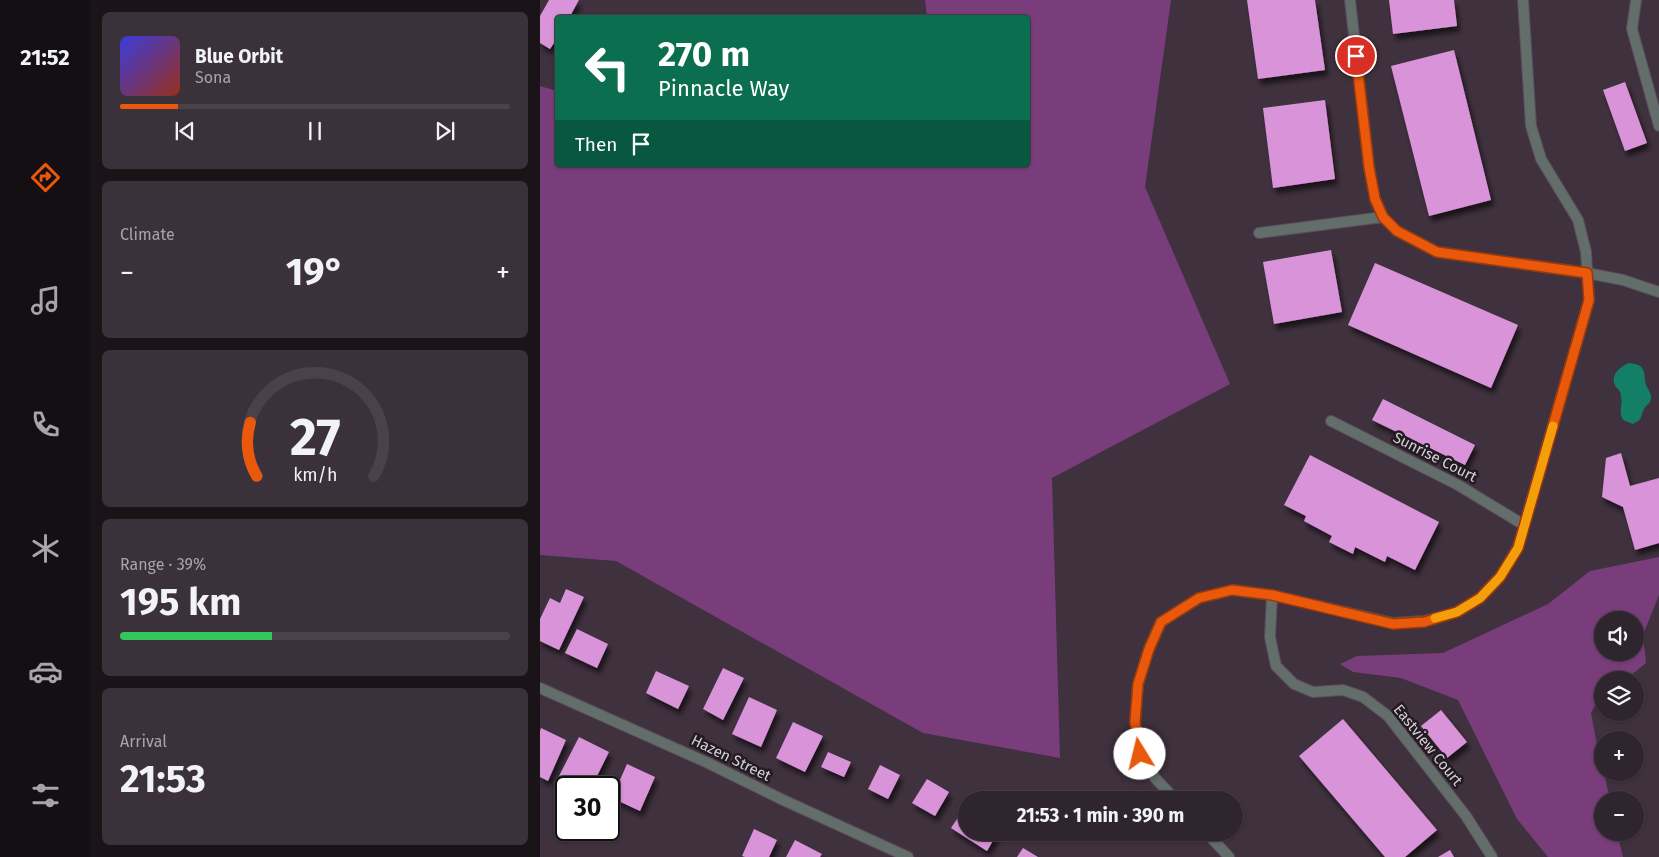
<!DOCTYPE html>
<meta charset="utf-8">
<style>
:root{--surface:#2f252e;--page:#3b313a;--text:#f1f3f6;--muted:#a7a5aa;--line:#4a424a;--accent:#ea580c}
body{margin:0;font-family:"Fira Sans",sans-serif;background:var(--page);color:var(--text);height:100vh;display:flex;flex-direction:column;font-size:19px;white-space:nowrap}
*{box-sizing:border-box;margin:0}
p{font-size:16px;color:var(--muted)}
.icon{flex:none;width:28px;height:28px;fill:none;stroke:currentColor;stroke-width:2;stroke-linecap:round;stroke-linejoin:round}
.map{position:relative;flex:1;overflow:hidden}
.details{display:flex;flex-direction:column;gap:12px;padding:12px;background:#1a1419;width:450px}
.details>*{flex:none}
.top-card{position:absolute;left:15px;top:15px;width:475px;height:152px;border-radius:5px;box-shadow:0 1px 4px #0004,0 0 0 1px var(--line);background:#0b6e4f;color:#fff;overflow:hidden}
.tools{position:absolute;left:1054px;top:611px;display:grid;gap:10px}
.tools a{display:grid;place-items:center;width:50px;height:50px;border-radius:50%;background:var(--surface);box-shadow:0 1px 4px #0004,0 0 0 1px var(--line);font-size:25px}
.speed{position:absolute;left:15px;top:776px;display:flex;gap:10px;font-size:25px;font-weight:700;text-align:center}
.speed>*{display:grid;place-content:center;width:65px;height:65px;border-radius:50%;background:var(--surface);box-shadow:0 1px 4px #0004,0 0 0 1px var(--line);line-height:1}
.speed .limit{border:2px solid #111;border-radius:8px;background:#fff;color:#111}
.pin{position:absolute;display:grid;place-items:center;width:42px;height:42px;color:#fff;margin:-21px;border:2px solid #fff;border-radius:50%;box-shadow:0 1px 5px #0007}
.me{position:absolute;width:55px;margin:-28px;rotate:351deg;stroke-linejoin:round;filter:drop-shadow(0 0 4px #0008)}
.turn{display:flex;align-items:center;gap:18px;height:105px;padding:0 20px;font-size:22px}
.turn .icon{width:65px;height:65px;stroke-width:2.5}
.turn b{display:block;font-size:35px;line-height:42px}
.then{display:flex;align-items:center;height:48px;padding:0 20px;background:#0003;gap:10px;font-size:19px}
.big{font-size:38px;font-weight:700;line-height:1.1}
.details .card{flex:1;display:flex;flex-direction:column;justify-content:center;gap:8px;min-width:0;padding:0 18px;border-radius:8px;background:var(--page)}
.details .dial{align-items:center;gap:0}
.dial svg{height:130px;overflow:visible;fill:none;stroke:var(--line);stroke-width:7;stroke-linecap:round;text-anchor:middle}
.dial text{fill:var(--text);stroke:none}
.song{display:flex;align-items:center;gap:15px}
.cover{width:60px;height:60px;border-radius:8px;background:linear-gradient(135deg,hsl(240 70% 55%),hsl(10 70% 35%))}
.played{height:5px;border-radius:2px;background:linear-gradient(90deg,var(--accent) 15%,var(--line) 15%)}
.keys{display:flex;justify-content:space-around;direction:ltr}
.heat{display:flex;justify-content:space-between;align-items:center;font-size:28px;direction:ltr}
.charge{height:8px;border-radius:4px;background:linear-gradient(90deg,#34c759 39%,var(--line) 0)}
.trip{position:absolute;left:418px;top:791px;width:285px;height:50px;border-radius:25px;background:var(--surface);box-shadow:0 1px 4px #0004,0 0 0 1px var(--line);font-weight:700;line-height:50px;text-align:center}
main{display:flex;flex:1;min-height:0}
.menu{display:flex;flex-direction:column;width:90px;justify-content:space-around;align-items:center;background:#130f12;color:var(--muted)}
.menu .icon{width:35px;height:35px}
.menu .current{color:var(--accent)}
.menu b{font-size:22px;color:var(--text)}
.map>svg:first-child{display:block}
.green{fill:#7a3d7b;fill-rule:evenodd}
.water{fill:#137f67}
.building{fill:#d993d8;filter:url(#shadow)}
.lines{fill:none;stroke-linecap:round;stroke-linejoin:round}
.service-casing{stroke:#5a4d5a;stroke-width:12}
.minor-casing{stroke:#5a4d5a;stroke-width:12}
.service{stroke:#636d69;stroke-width:10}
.minor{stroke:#636d69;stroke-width:10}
.route-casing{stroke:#983908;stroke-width:12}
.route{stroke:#ea580c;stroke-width:9}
.slow{stroke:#f59e0b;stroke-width:9}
.labels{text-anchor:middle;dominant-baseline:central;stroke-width:5;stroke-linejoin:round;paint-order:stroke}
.street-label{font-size:15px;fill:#d7cfd7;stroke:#221c22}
</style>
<main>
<nav class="menu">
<b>21:52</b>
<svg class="icon current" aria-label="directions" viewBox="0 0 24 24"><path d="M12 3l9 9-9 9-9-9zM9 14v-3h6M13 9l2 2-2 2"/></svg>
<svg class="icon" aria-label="music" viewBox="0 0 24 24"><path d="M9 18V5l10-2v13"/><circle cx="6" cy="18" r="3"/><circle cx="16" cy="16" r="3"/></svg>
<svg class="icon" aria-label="phone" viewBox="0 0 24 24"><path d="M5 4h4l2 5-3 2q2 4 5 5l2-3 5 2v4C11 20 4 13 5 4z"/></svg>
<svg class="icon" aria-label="climate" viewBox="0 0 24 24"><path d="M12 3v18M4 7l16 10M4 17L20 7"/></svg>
<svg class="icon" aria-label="car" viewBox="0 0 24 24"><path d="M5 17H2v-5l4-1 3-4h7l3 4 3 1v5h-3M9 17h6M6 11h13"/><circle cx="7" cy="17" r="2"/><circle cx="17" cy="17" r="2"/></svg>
<svg class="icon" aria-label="filters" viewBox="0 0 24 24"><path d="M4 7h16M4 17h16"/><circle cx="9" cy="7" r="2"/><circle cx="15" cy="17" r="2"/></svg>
</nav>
<section class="details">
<div class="card">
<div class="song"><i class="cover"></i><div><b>Blue Orbit</b><p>Sona</p></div></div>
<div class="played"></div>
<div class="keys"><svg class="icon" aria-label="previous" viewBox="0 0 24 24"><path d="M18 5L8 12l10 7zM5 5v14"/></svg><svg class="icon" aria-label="pause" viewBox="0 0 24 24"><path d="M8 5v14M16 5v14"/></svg><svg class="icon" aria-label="next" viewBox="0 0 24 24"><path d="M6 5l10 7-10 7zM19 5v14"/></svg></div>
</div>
<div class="card"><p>Climate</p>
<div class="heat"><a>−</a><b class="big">19°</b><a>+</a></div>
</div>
<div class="card dial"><svg viewBox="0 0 100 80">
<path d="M14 69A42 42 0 1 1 86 69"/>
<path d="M14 69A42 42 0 0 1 10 36" stroke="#ea580c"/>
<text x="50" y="56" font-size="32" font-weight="700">27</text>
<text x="50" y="72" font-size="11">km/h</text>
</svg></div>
<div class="card"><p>Range · 39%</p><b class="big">195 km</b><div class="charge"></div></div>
<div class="card"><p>Arrival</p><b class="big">21:53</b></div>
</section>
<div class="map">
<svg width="1119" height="857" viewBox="0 0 1119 857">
<defs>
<filter id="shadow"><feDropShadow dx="3" dy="5.5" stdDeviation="2.5" flood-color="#0009"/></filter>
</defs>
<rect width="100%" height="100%" fill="#3f313e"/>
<path class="green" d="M385,0H631L605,187L690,384L512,478L520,758L383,733L76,561L0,555V86L17,91L18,165H488V18L387,17Z
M1119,557V595L1103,635L1106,663L1085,680H1062V697L1058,700L1051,713L1062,772L1064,773L1070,800H1062V832L1077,833L1083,857H1008L977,819L918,700L861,678L813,672L800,664L817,656L903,653L1008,604L1050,571ZM1062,620H1095V652H1062Z"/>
<path class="water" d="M1089,363C1108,365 1103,373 1106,385C1108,390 1112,393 1111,399C1110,404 1106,405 1104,409C1100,417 1103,419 1093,424L1083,420C1078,410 1083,407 1081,397C1081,392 1079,390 1076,387C1069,375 1080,367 1089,363Z"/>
<path class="building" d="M9,0H39L29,18H18V37L10,49L0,43V16Z
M707,0H775L785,70L718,79Z
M849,0H914L917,26L853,34Z
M914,50L951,200L889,216L851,66Z
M1085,82L1107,143L1085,151L1063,90Z
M785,100L795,179L733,188L723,108Z
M791,250L802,312L734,324L723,262Z
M835,263L978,325L951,388L808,325Z
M843,399L935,445L925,465L832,420Z
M1081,453L1090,486L1119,478V543L1095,550L1083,507L1062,497L1066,458Z
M770,455L899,522L875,570L847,556L845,562L815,547L813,554L789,542L792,536L764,521L766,516L744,505Z
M26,589L44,597L19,650L0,641V619L10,598L20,603Z
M37,629L68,644L57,668L25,653Z
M183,668L204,678L183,720L163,709Z
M116,671L149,686L138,709L106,693Z
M209,697L237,710L221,747L192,734Z
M901,710L927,742L907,758L881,726Z
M803,719L897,830L865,857H845L759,756Z
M253,722L283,736L265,772L236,758Z
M1,728L26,740L8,781L0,777V731Z
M39,737L69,752L51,788H38L18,778Z
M288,752L311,762L304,777L281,767Z
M87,764L115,777L100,811L72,798Z
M340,765L360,775L348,799L328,789Z
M387,779L409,792L395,816L372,803Z
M425,807L426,808V832H458L447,851L411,828Z
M214,829L237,840L229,857H205L202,856Z
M255,840L282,854L280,857H246Z
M483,848L498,857H477Z
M910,850L914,857H898Z"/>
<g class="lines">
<g class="service-casing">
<path id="service" d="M719,233L843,217
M1047,273L1083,280L1119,292"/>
</g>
<g class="minor-casing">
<path id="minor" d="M810,0L829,167L835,199L843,217L857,231L897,252L1047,273
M1096,0L1092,29L1119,126
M791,421L918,485L984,525
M732,595L730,637L736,666L754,684L773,692L803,690L823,697L848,716L926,816L952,857
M0,688L168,763L241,799L368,857
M636,800L615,778L600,754L595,722L598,684L609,649L621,622L659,598L692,590L732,595L853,623L884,621L917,612L940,598L960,577L978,547L1049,300L1046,252L1038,220L1001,159L991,126L983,0
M666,832L689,857"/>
</g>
<use href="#service" class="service"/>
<use href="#minor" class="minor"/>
</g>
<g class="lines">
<g class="route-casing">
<path id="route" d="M600,754L595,722L598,684L609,649L621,622L659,598L692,590L732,595L853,624L884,622L917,612L940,598L960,577L978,548L1049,300L1047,273L897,252L857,231L843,217L835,199L829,167L816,56"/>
</g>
<use href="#route" class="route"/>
<path class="slow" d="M895,618L917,612L940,598L960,577L978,548L1013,426"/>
</g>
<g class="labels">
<g class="street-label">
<text transform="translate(895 457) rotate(27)">Sunrise Court</text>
<text transform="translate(888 745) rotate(51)">Eastview Court</text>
<text transform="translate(191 758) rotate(26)">Hazen Street</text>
</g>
</g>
</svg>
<div class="tools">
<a><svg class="icon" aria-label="sound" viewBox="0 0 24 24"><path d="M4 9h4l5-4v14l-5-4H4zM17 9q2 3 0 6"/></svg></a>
<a><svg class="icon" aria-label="layers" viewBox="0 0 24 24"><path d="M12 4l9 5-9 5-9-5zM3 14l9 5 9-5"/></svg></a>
<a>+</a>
<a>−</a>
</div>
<div class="speed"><div class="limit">30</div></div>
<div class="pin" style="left:816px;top:56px;background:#d93025"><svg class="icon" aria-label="arrive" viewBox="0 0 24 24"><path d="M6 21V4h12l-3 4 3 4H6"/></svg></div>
<svg class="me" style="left:600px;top:754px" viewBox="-20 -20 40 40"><circle r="19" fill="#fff"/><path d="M0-13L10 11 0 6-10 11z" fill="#ea580c"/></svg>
<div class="trip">21:53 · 1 min · 390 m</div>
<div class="top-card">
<div class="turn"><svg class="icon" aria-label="left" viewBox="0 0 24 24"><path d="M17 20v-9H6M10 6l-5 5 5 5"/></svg><div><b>270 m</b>Pinnacle Way</div></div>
<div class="then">Then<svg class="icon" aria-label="arrive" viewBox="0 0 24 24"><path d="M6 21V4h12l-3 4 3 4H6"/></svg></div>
</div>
</div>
</main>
